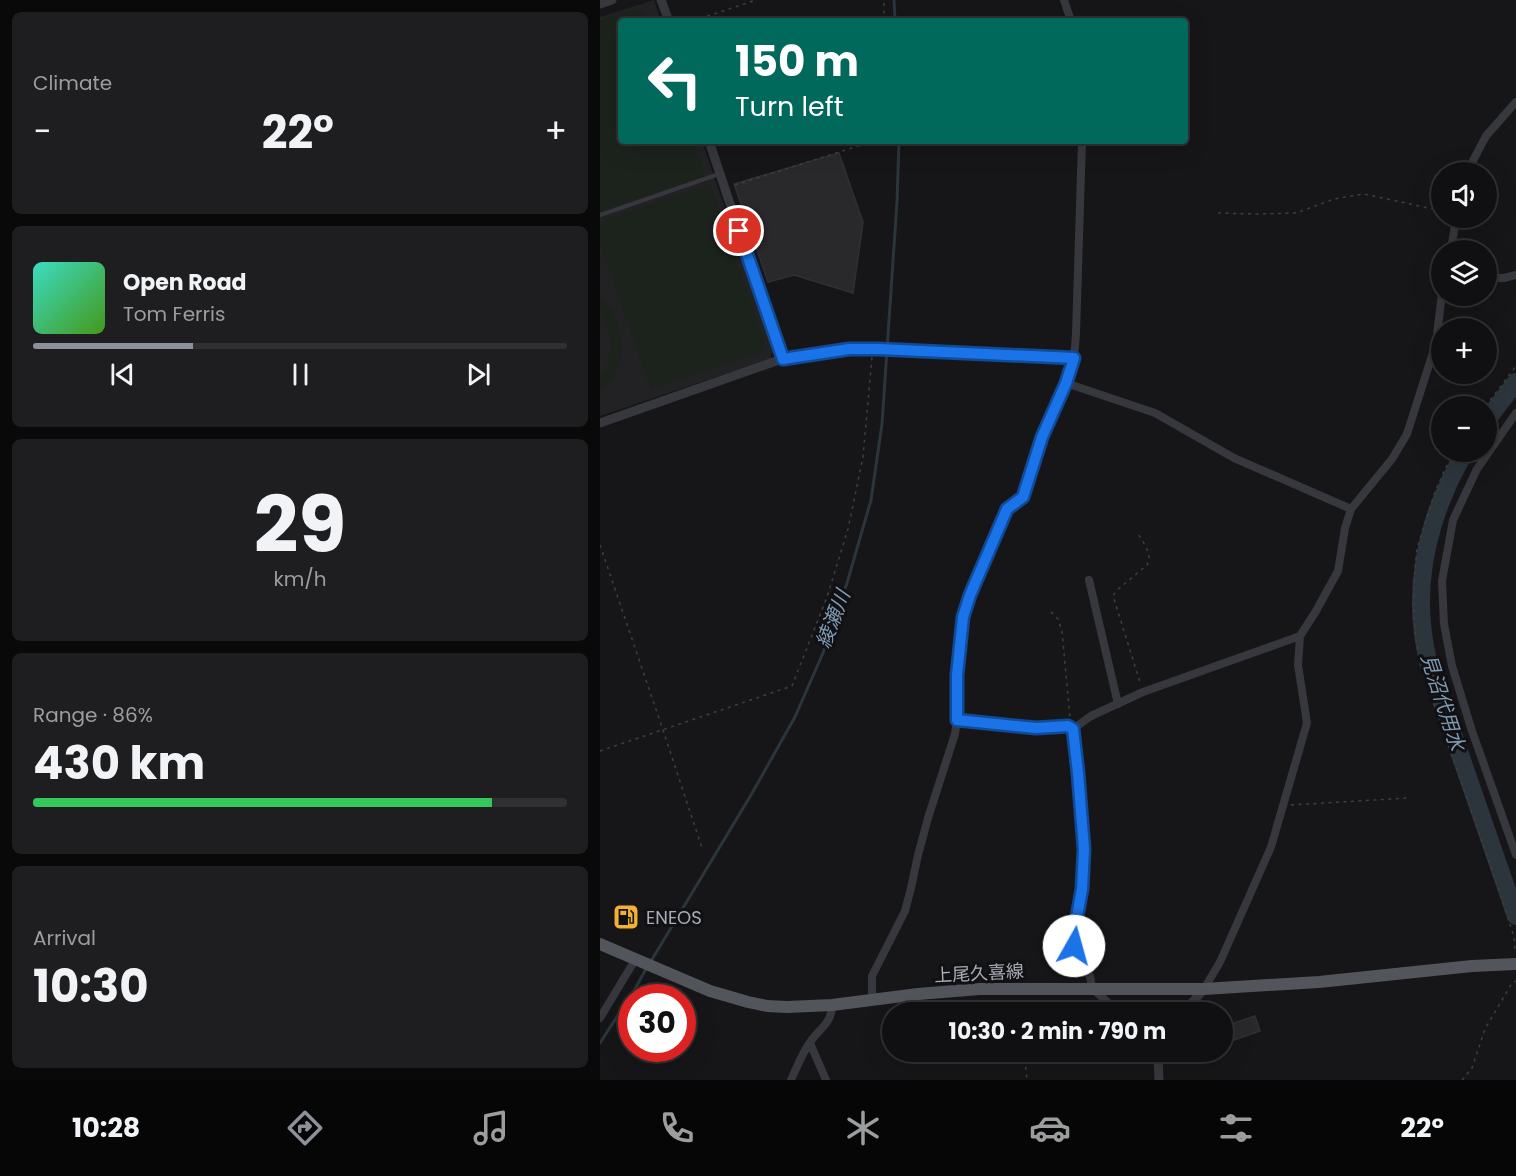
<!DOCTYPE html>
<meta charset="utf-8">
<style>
:root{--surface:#101012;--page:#1e1e20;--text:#f1f3f6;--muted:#9c9d9f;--line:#303032;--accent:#8c9099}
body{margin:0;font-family:Poppins,"Noto Sans JP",sans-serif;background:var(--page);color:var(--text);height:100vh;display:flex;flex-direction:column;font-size:22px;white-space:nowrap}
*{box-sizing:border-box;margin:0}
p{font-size:20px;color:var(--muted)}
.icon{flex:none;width:33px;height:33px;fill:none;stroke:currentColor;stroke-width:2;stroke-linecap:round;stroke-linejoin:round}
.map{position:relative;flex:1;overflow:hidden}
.details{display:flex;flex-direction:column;gap:12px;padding:12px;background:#09090a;width:600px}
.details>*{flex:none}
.guide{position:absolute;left:18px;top:18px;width:570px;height:126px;border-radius:6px;box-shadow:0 6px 24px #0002,0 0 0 2px var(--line);background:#00695c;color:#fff;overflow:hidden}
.buttons{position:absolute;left:831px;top:162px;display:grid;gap:12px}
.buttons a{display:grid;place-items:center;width:66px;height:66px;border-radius:50%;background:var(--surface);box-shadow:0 6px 24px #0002,0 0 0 2px var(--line);font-size:30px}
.speed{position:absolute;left:18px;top:984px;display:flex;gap:12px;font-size:30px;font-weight:700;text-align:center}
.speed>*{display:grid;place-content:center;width:78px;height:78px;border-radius:50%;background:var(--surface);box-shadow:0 6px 24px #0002,0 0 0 2px var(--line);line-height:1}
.speed .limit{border:9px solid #d22;background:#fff;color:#111}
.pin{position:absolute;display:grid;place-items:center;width:51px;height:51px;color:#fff;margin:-26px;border:3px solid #fff;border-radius:50%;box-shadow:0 2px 6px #0007}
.me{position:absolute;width:66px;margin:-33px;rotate:7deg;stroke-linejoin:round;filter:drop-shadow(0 0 4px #0008)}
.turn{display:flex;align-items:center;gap:21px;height:126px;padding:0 18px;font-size:27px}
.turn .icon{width:78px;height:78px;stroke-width:2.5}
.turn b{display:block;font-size:42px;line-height:51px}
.big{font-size:45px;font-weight:700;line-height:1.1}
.details .card{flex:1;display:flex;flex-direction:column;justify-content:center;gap:9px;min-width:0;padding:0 21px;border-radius:9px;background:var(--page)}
.details .dial{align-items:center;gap:0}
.dial b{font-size:78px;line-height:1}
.song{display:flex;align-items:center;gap:18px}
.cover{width:72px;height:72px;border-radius:9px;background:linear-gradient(135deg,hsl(170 70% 55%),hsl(100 70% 35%))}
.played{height:6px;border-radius:3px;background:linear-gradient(90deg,var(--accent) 30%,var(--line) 30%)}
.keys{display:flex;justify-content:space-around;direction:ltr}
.heat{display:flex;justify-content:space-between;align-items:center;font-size:33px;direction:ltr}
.charge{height:9px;border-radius:4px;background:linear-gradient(90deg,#34c759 86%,var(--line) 0)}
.trip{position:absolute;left:282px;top:1002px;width:351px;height:60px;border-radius:30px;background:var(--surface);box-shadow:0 6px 24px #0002,0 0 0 2px var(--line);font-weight:700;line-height:60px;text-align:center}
.tabs{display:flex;height:96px;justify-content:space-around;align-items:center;background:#060607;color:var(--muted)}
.tabs .icon{width:42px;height:42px}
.tabs .active{color:var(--accent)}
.tabs b{font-size:27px;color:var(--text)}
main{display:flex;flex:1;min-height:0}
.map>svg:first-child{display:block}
.built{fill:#222225}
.green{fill:#1c231d}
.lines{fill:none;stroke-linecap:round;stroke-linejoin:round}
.stream{stroke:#2c353c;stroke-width:3}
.river{stroke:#2c353c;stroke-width:18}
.building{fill:#29292c;stroke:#303034;stroke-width:1.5}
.path{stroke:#3d3f44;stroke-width:1.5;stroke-dasharray:3 4.5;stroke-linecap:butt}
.service{stroke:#37383d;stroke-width:4}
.minor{stroke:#37383d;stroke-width:8}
.tertiary{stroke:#37383d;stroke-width:9}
.primary{stroke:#53555c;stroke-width:12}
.route-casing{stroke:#114b97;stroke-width:15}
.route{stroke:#1a73e8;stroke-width:10}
.labels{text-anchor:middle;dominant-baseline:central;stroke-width:6;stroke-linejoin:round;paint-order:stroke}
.poi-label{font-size:18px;fill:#a8adb8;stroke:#111113;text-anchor:start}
.street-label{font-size:18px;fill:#a8adb8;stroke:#111113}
.water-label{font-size:20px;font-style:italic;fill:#7f9bb3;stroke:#111113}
</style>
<main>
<section class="details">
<div class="card"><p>Climate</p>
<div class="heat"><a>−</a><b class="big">22°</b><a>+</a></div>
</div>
<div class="card">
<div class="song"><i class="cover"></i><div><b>Open Road</b><p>Tom Ferris</p></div></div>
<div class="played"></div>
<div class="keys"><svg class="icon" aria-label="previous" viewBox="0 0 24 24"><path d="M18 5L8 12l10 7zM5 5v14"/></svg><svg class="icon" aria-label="pause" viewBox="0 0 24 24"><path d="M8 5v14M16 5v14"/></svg><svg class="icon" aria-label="next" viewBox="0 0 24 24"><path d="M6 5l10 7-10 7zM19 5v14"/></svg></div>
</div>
<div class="card dial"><b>29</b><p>km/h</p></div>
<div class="card"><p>Range · 86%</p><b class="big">430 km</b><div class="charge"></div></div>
<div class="card"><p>Arrival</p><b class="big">10:30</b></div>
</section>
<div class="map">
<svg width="916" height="1080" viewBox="0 0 916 1080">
<rect width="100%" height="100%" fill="#161618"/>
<path class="built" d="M54,0L61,21H21V141H102L173,351L170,359L0,416V17Z"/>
<path class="green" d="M38,9L51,16L53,21H21V141H93L105,176L0,211V21Z
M111,184L165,343L161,352L51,390L0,244V221Z
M0,297C20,315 28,345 17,370C13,379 6,386 0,393V377L7,366L11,348L8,328L0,313Z"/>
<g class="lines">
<path class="stream" d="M294,0L295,21
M51,961L151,795L195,717L223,653L247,583L271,500L282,424L297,202L299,141
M0,1043L35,989L47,967"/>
<path class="river" d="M886,421L916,382
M865,452C838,498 820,552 821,606C821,625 824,643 828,662L916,916"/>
</g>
<path class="building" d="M239,153L263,222L253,293L194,275L168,282L134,184Z
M655,1016L660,1031L634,1040L628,1025Z"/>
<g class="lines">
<path class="path" d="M93,21L156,0
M284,21V0
M135,185L274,141
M618,213L657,214L696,213L734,199L764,194L842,211
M886,406L916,366
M855,452L845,469L835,492L817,548L814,582V610L816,641L827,684L901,896L914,937L915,952
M539,535C544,544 553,555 547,565L516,591L513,596L540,682
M0,545L63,730L103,851
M451,612L458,619L462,631L470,718
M0,751L192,686L227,597L248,529L263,457L272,357
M691,805L808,798
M418,1001L420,1012
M424,1052L427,1080
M862,1080L872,1068L885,1029L912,983L916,981"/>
<path class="service" d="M0,215L119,174"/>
<path class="minor" d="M464,0L471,21
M482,141L476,334L474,358L466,383L555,413L634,458L751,509
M867,172L886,136L916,102
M851,250L856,218
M886,278H904L916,275
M182,359L249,349H279L474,358
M916,413L877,469L853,520L842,581L844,624L852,666L872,731L916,855
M489,580L518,704
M357,720L436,728L468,726L473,729L479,773L484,849L482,889L474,933V958L490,976L492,988L518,1012
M473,729L491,716L543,692L700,636
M604,989L620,962L671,847L707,723L698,665L700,636L716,611L738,571L745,528L751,509L792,459L807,434L836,343L842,293
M272,1001V976L305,911L311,888L318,855L328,818L355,734L357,720V675L363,617L370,595L407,509L423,497L443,437L466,383
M0,1018L35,960
M210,1043L226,1080
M191,1080C197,1067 202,1053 211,1041C220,1028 232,1023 232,1005"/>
<path class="tertiary" d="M61,0L69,21
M0,4L12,0
M0,423L182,359L109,141
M584,1012L604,989
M559,1080L558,1056L560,1052"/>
<path class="primary" d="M0,944L110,991L148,1002L167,1006L187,1007L232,1005L318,994L380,989H604L719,982L872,966L916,964"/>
</g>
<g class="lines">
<g class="route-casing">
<path id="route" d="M139,231L183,359L249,349H279L474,358L466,383L442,437L423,497L407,509L370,595L363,617L357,675V720L436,728L468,726L473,729L478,773L484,849L482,889L474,933V946"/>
</g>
<use href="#route" class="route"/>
</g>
<defs>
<g id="fuel-square" transform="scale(1.35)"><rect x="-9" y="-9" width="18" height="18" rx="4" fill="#f2b134" stroke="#111113"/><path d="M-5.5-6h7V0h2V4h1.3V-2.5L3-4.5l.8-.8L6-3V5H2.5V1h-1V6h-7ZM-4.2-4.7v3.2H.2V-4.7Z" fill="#111"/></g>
</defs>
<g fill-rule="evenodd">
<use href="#fuel-square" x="26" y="917"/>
</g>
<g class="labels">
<g class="poi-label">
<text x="46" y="917">ENEOS</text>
</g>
<g class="street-label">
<text transform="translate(379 973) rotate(-3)">上尾久喜線</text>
</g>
<g class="water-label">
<text transform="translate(233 619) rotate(-69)">綾瀬川</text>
<text transform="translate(843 702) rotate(72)">見沼代用水</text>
</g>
</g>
</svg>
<div class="buttons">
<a><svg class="icon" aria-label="sound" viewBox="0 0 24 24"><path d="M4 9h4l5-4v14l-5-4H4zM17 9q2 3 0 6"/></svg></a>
<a><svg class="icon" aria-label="layers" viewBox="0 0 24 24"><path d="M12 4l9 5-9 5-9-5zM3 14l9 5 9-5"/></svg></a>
<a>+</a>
<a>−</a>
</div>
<div class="speed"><div class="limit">30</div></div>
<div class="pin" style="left:139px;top:231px;background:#d93025"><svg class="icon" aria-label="arrive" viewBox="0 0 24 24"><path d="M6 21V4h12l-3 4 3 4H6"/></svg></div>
<svg class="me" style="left:474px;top:946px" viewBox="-20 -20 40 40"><circle r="19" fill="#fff"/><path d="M0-13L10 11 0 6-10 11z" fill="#1a73e8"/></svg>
<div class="trip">10:30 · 2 min · 790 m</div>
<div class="guide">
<div class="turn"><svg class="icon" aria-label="left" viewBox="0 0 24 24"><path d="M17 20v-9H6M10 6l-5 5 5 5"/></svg><div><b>150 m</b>Turn left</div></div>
</div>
</div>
</main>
<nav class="tabs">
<b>10:28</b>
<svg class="icon active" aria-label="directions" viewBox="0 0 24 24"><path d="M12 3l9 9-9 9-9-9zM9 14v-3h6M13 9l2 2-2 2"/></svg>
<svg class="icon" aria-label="music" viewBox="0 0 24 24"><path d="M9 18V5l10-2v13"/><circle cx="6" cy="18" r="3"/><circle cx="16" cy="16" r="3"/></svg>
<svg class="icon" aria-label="phone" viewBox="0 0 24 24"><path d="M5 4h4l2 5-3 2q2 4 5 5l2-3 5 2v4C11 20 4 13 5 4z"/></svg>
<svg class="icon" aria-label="climate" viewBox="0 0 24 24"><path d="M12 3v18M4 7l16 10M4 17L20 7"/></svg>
<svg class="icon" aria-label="car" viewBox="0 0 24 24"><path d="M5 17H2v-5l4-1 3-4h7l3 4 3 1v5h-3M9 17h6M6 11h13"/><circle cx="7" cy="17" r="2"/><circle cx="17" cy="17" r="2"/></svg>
<svg class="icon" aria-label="filters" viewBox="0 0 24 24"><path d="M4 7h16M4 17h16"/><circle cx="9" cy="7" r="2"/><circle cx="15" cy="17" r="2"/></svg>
<b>22°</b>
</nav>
